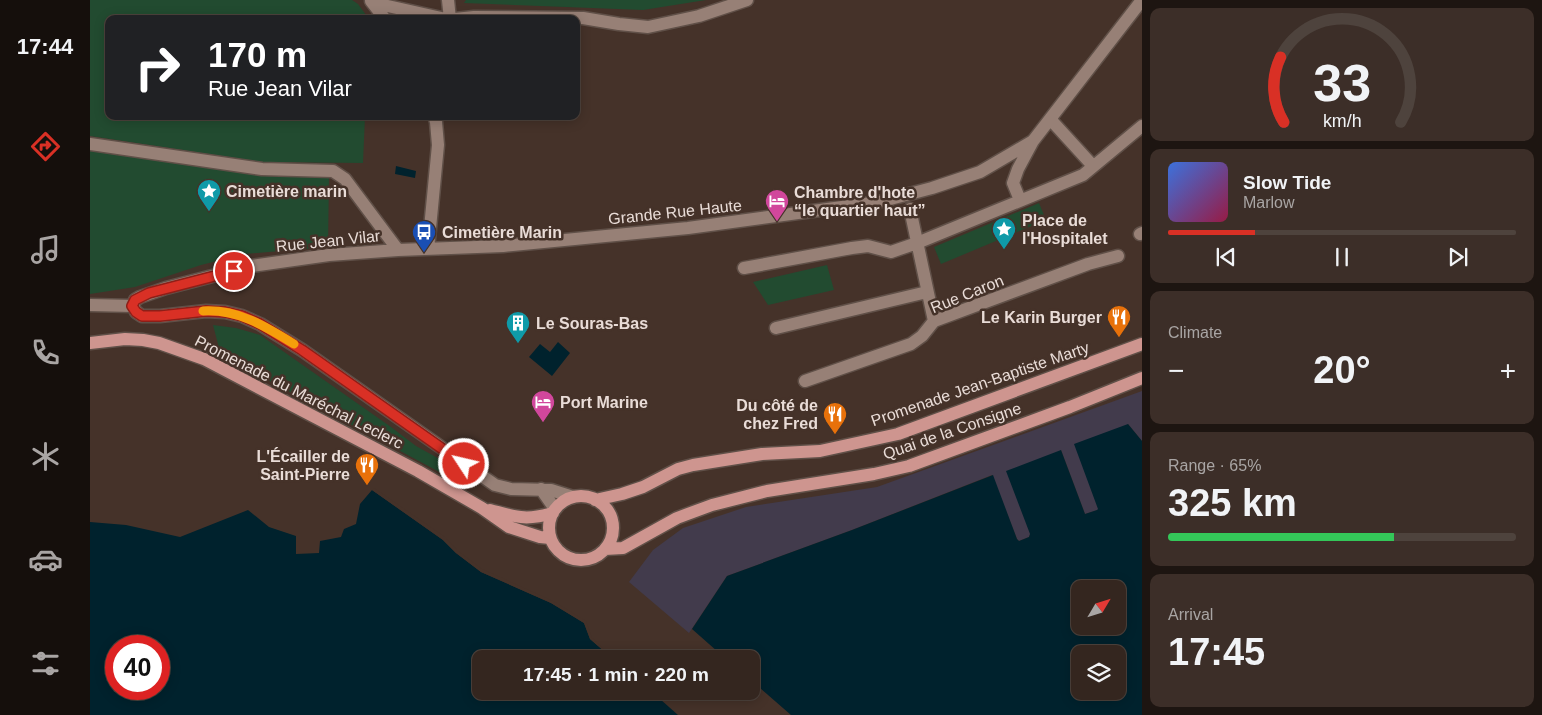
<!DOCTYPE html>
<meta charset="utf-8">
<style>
:root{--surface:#34261f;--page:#3c2e28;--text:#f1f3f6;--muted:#a9a5a4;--line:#4e433d;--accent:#d93025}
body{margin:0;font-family:Arial,sans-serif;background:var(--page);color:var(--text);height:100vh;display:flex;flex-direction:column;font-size:19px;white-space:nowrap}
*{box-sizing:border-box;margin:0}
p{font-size:16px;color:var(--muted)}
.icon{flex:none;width:28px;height:28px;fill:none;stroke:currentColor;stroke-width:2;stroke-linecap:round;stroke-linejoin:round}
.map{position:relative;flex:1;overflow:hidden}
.sheet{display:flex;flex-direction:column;gap:8px;padding:8px;background:#1d1511;width:400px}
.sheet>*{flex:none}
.guide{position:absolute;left:15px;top:15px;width:475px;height:105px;border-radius:10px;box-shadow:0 2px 12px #0003,0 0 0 1px var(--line);background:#202124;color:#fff;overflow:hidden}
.needle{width:32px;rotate:52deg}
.fabs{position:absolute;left:981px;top:580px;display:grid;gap:10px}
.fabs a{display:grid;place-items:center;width:55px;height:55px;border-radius:10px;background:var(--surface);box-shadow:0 2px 12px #0003,0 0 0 1px var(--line);font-size:25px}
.speed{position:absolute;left:15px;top:635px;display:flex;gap:10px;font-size:25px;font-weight:700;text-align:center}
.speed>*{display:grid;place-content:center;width:65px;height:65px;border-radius:50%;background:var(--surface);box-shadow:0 2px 12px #0003,0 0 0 1px var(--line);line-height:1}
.speed .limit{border:8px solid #d22;background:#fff;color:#111}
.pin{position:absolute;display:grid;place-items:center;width:42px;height:42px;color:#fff;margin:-21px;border:2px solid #fff;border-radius:50%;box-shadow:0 1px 5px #0007}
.me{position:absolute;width:55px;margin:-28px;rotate:305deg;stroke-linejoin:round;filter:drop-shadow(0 0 4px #0008)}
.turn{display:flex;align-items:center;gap:18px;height:105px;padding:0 20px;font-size:22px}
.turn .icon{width:65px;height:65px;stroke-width:2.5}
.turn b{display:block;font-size:35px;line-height:42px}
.big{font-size:38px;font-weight:800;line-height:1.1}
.sheet .widget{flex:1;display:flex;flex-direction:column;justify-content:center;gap:8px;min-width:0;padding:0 18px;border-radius:10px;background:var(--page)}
.sheet .dial{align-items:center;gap:0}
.dial svg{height:130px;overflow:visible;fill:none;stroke:var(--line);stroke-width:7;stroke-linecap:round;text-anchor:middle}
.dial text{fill:var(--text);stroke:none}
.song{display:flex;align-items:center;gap:15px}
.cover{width:60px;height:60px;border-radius:8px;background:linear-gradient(135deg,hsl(220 70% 55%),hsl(340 70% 35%))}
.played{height:5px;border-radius:2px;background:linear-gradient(90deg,var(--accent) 25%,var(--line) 25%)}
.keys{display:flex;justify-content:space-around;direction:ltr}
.heat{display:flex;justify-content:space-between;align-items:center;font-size:28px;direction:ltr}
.charge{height:8px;border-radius:4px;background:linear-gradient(90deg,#34c759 65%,var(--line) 0)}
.trip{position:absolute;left:382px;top:650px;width:288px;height:50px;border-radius:10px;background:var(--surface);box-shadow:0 2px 12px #0003,0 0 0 1px var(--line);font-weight:800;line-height:50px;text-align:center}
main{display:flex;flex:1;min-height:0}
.tab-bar{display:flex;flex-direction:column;width:90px;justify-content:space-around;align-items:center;background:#150f0c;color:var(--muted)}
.tab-bar .icon{width:35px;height:35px}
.tab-bar .on{color:var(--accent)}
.tab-bar b{font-size:22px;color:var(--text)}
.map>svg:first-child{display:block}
.industrial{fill:#423b4c}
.green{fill:#224b30}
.water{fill:#00222d;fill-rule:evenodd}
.pier{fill:#453229}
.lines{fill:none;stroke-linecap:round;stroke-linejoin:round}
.minor-casing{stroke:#605048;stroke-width:15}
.major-casing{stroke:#605048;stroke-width:15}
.minor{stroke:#978076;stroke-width:12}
.major{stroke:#ce958f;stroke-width:12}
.route-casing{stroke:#8d1f18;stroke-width:12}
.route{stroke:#d93025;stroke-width:9}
.slow{stroke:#f59e0b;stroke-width:9}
.labels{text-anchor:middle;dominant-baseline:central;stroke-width:5;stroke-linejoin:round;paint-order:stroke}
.poi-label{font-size:16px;font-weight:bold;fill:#e9dcd7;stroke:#453229;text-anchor:start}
.street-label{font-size:16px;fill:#e9dcd7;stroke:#453229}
</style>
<main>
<nav class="tab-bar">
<b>17:44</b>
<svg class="icon on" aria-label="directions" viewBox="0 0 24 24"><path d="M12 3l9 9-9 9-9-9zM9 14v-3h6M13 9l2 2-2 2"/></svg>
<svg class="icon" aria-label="music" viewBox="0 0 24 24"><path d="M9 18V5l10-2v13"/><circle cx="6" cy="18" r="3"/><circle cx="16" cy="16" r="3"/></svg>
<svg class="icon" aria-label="phone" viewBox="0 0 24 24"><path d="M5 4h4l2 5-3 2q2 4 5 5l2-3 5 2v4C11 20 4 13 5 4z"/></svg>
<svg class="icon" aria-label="climate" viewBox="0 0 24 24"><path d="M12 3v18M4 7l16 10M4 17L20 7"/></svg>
<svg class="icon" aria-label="car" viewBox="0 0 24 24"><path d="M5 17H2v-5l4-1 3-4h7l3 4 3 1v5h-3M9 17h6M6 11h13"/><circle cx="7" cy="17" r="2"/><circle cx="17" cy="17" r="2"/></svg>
<svg class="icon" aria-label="filters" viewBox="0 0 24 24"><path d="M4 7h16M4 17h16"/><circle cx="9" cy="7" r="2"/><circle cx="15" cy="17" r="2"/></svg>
</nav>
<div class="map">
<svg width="1052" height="715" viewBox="0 0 1052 715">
<rect width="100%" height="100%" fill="#453229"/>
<path class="industrial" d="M1052,391V441L1038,424L1008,510L995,514L971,450L939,537L929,541L927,539L902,475L762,530L637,576L599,633L539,582L563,550L593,528L656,507L787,487Z"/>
<path class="green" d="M0,0H262L268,4L279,19H19V116H275L273,163L172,162L0,136Z
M376,0H616L553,10L374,3Z
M0,151L173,176L239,177L238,247L155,254L111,265L45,287L0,294Z
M949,203L956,220L851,264L844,247Z
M737,265L744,290L678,305L663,282Z
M123,325L146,328L170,335L301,427L326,446L364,467L355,475L144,362L129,348Z"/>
<path class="water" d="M306,166L326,171L325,178L305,174Z
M468,342L480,353L462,376L439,357L450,344L460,352Z
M1038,424L1052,441V715H701L661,680V659H636L602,629L637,576L762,530L903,475L927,539L929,541L939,537L940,534L916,471L971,450L995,514L1007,510L1008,509L984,444ZM990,589H1028V626H990ZM990,654H1028V691H990Z
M282,490L353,540L366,553L391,572L461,603L494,623L500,639L523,659H391V691H561L588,715H0V522L36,525L90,537L158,510L179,527L206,536V554L229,553L230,541L251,537L254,529L266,524L270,504ZM26,646H69V689H26Z"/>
<path class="pier" d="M284,488L355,537L368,551L392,569L463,601L496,621L502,638L525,659H523L500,639L494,623L461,603L391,572L366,553L353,540L282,490Z"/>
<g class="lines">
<g class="minor-casing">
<path id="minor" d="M358,0L360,19
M281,1L295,19
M284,3L356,19
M365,19L384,17L493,18L529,24L558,27L609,16L657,0
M961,120L1003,166
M0,144L172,169L243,171L255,179L308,250
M930,200L923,183L928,169L943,141
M820,209L844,321
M1050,234L1052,233
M338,249L348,145L346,122L344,116
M654,268L762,248L778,246L801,252L827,243L993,175L1052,126
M0,305L43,306
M43,306L45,300L50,297L76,288L161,266L239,255L308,250L413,246L598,228L789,202L842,188L890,172L943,141L1052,0
M43,306L46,312L52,316H70L116,311L135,312L152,316L170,324L212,350L405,485L421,489L461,490L483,497
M686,328L837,292
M715,381L821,344L832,336L844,321L998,264L1028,256
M451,489L465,509"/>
</g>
<g class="major-casing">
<path id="major" d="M0,343L35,339L53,340L69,343L114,359L328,471L392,508L419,527L450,537L460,538
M459 528a32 32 0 1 1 64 0a32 32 0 1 1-64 0Z
M505,500L532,494L553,487L588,469L603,465L672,454L730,451L808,434L1052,344
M400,510C427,517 435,521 463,513
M515,549L533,548L587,518L622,505L677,491L784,474L819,466L980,407L1052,378"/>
</g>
<use href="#minor" class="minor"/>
<use href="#major" class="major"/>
</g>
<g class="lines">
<g class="route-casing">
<path id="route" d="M144,271L59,293L45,300L42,306L46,312L52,316H70L116,311L135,312L152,316L170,324L212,350L374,464"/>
</g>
<use href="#route" class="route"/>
<path class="slow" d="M113,311C148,309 175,326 204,344"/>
</g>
<defs>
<g id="sight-pin" transform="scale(1.25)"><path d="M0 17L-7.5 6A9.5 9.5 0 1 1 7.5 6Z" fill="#0f9aa8" stroke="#453229"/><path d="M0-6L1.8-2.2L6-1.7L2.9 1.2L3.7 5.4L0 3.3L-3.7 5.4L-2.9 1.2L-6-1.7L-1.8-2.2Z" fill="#fff"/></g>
<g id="hotel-pin" transform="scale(1.25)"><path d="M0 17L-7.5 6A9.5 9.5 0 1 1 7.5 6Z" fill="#d1479c" stroke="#453229"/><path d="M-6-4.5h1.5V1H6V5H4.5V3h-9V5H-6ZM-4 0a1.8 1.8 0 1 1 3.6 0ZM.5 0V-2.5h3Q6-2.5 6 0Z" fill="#fff"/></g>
<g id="bus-pin" transform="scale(1.25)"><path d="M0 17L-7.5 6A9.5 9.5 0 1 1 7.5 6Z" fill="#1a4fb4" stroke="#453229"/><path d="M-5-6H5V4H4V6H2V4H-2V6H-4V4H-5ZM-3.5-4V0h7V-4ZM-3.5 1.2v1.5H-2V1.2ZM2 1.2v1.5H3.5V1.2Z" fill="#fff"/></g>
<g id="restaurant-pin" transform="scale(1.25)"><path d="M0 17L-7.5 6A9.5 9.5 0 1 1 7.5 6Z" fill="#e8710a" stroke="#453229"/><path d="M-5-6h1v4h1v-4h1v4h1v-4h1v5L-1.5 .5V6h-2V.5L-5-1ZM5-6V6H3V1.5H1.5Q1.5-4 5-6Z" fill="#fff"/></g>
<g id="building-pin" transform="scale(1.25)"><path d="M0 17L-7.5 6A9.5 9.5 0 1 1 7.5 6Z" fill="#0f9aa8" stroke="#453229"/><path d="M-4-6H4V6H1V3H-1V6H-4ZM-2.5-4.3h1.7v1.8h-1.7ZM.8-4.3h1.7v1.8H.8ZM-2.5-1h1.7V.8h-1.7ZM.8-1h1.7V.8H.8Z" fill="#fff"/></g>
</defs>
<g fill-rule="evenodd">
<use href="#sight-pin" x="119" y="191"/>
<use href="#hotel-pin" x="687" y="201"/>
<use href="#sight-pin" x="914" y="229"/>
<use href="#bus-pin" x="334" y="232"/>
<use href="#restaurant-pin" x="1029" y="317"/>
<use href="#building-pin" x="428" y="323"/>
<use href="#hotel-pin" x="453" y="402"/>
<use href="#restaurant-pin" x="745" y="414"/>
<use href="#restaurant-pin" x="277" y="465"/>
</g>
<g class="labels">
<g class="poi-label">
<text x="136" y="191">Cimetière marin</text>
<text x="704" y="192">Chambre d'hote<tspan x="704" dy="18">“le quartier haut”</tspan></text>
<text x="932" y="220">Place de<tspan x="932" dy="18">l'Hospitalet</tspan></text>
<text x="352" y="232">Cimetière Marin</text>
<text x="1012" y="317" text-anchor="end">Le Karin Burger</text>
<text x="446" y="323">Le Souras-Bas</text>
<text x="470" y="402">Port Marine</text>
<text x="728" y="405" text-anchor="end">Du côté de<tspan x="728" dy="18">chez Fred</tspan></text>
<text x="260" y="456" text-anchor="end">L'Écailler de<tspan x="260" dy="18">Saint-Pierre</tspan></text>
</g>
<g class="street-label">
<text transform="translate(585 212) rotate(-6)">Grande Rue Haute</text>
<text transform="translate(238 241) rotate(-6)">Rue Jean Vilar</text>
<text transform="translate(877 294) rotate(-22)">Rue Caron</text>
<text transform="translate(890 384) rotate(-19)">Promenade Jean-Baptiste Marty</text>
<text transform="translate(209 392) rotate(27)">Promenade du Maréchal Leclerc</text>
<text transform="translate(862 431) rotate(-19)">Quai de la Consigne</text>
</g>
</g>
</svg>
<div class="fabs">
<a><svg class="needle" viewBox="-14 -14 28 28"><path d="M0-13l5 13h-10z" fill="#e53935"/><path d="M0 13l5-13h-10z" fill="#a9a5a4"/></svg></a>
<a><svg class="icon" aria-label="layers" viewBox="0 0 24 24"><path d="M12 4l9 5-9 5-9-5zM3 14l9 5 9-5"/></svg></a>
</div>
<div class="speed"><div class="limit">40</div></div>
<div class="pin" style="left:144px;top:271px;background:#d93025"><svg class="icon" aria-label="arrive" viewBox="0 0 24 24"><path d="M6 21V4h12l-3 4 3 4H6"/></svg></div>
<svg class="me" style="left:374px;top:464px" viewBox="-20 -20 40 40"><circle r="17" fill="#d93025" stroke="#fff" stroke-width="3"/><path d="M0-11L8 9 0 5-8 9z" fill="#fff"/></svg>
<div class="trip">17:45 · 1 min · 220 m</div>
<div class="guide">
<div class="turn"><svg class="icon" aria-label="right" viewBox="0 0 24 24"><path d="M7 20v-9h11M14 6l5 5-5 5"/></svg><div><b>170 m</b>Rue Jean Vilar</div></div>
</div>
</div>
<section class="sheet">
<div class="widget dial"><svg viewBox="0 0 100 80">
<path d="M14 69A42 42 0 1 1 86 69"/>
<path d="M14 69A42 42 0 0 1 12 29" stroke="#d93025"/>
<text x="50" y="56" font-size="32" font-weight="700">33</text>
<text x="50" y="72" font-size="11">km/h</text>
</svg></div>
<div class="widget">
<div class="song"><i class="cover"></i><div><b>Slow Tide</b><p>Marlow</p></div></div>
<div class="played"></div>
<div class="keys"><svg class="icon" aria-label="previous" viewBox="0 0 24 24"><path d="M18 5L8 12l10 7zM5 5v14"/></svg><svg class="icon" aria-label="pause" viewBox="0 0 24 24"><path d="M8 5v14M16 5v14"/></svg><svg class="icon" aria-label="next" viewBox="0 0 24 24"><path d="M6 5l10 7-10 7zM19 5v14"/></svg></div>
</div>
<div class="widget"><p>Climate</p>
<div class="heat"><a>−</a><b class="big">20°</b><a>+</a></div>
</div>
<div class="widget"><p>Range · 65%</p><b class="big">325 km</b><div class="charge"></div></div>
<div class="widget"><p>Arrival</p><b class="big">17:45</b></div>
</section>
</main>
